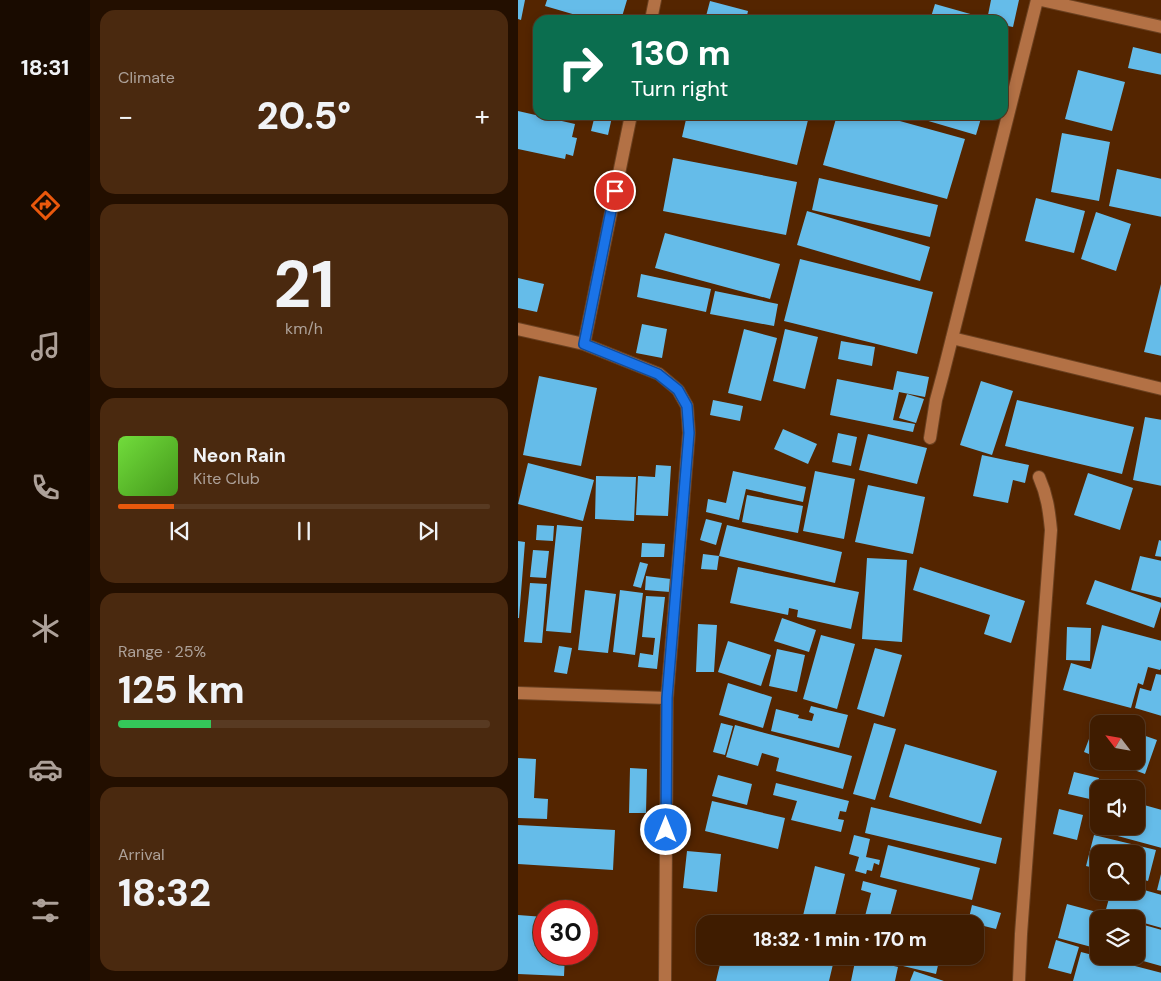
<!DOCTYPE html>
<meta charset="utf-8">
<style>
:root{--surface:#3f1c00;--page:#4a290f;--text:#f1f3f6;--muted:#ada199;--line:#583a22;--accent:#ea580c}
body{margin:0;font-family:"DM Sans",sans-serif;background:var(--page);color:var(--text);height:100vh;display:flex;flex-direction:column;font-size:19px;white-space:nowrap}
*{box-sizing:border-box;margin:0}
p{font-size:16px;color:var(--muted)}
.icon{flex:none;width:28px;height:28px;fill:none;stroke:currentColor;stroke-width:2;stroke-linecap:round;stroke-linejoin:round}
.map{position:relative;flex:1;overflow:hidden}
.sheet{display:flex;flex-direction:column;gap:10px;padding:10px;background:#230f00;width:428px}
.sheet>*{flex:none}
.hud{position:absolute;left:15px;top:15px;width:475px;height:105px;border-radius:15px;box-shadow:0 2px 8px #0003,0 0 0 1px var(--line);background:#0b6e4f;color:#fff;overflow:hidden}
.needle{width:32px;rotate:301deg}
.fabs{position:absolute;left:572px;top:715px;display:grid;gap:10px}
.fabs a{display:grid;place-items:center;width:55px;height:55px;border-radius:10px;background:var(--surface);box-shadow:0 2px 8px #0003,0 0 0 1px var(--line);font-size:25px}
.speed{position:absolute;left:15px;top:900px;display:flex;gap:10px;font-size:25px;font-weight:700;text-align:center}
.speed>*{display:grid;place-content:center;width:65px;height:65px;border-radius:50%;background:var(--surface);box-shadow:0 2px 8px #0003,0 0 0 1px var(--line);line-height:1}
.speed .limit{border:8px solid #d22;background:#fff;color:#111}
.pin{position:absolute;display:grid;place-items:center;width:42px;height:42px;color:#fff;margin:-21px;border:2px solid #fff;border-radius:50%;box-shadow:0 1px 5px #0007}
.me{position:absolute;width:55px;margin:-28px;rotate:0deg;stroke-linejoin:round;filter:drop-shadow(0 0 4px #0008)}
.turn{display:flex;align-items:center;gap:18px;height:105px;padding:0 15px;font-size:22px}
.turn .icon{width:65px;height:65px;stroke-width:2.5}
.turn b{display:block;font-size:35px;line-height:42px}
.big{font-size:38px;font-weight:800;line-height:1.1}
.sheet .card{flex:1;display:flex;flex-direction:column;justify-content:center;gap:8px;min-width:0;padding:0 18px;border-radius:15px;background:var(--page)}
.sheet .dial{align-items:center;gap:0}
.dial b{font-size:65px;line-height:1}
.song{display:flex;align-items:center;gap:15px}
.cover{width:60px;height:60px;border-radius:8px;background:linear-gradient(135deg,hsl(100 70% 55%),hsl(100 70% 35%))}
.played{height:5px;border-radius:2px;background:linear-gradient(90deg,var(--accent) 15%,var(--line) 15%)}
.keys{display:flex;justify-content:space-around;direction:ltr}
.heat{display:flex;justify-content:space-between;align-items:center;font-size:28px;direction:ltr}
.charge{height:8px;border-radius:4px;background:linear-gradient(90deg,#34c759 25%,var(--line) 0)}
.trip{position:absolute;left:178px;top:915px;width:288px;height:50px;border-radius:15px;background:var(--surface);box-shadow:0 2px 8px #0003,0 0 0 1px var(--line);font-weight:800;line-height:50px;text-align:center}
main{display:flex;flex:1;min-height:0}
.menu{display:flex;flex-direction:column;width:90px;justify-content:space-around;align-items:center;background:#190b00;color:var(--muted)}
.menu .icon{width:35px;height:35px}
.menu .current{color:var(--accent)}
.menu b{font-size:22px;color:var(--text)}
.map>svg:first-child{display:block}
.building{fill:#65bce9}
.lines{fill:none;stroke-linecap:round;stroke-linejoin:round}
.minor-casing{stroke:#6b4120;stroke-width:14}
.minor{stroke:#b37145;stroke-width:12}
.route-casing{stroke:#114b97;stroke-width:12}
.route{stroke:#1a73e8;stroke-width:9}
</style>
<main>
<nav class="menu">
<b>18:31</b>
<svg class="icon current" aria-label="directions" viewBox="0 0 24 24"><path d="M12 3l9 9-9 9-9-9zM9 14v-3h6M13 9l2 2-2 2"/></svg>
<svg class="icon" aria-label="music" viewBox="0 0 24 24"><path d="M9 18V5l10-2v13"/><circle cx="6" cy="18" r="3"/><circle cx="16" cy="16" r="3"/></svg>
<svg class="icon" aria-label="phone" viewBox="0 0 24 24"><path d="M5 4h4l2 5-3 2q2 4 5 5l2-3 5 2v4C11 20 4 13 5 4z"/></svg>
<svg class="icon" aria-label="climate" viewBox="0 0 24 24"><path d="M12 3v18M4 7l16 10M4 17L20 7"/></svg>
<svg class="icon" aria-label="car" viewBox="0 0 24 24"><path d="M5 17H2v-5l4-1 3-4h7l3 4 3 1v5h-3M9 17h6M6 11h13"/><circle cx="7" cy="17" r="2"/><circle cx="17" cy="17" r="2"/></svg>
<svg class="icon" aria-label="filters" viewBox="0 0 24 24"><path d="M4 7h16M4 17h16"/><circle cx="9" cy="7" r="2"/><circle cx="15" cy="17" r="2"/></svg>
</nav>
<section class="sheet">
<div class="card"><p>Climate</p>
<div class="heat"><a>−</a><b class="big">20.5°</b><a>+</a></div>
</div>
<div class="card dial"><b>21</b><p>km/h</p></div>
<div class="card">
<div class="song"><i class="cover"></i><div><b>Neon Rain</b><p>Kite Club</p></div></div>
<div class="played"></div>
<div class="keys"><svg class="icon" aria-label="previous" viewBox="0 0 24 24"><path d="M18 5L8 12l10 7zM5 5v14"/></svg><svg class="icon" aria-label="pause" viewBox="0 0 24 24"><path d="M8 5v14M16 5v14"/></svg><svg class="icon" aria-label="next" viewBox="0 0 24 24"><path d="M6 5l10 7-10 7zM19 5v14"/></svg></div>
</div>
<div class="card"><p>Range · 25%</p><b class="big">125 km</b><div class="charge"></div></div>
<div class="card"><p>Arrival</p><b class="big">18:32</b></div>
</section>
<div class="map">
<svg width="644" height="981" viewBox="0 0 644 981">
<rect width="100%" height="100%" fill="#542500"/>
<path class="building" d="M0,0H7L3,20L0,19Z
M29,0H109L103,20H75L27,6Z
M473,0H501L495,27L485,25V20H469Z
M192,1L230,11L228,20H187Z
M417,4L463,17L462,20H412Z
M299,15L318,19V20H297Z
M615,47L644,54V75L610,68Z
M560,70L607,82L594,131L547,119Z
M0,111L57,124L54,137L59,138L55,156L48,154L47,159L0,149Z
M77,115L94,117L90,135L73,131Z
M169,115H270L290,120L279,165L164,137Z
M319,115H360L447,139L429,199L305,165Z
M390,115H464L458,135Z
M544,133L592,142L581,201L533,192Z
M155,158L279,182L268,235L145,211Z
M599,169L644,179V217L591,206Z
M301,178L420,205L412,237L294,210Z
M518,198L567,211L556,253L507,241Z
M289,211L412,247L402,281L279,245Z
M578,212L613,224L598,271L563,259Z
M147,233L262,264L252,299L137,268Z
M282,259L415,292L399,354L266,321Z
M123,274L193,289L188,312L119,297Z
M0,278L26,284L19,312L0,308Z
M643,284H644V356L626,352Z
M197,291L260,304L256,326L192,314Z
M124,324L149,329L144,358L118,353Z
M226,329L259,338L243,401L210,393Z
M267,329L300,337L287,389L255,381Z
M323,341L357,347L354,366L320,359Z
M379,371L411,377L407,397L381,392L375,420L397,424L395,432L312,415L319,379L375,390Z
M21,376L79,388L63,466L5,455Z
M463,381L495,391L474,455L442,445Z
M389,394L406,399L398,423L381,418Z
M195,400L225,406L222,421L192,415Z
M499,400L616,427L604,474L487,446Z
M627,417L644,420V486L615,480Z
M265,429L299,444L290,464L256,449Z
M320,433L339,437L333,466L314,462Z
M350,434L409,448L399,484L341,470Z
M464,455L511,465L507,483L495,480L490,503L455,496Z
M10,463L76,480L65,521L0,504Z
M138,465L153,466L150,516L118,515L120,476L137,477Z
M215,471L288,487L285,502L228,489L221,520L188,512L190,499L208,503Z
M297,471L337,479L326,539L285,531Z
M570,473L615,488L602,530L556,515Z
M78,476L118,477L116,521L77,519Z
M350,485L407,497L395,554L337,542Z
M229,495L285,506L280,533L224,522Z
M188,519L204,523L198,545L182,540Z
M19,525L36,526L35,541L18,540Z
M39,525L64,527L53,633L28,631Z
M209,525L324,552L317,583L201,556Z
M641,540L644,541V557L637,556Z
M0,541L7,542L1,618H0Z
M124,543L147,544L146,557H123Z
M15,550L31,551L28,578L12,577Z
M185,554L201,556L199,570L183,569Z
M622,556L644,561V598L613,590Z
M349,558L389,560L384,642L344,639Z
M122,562L130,564L123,588L115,586Z
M220,567L341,592L333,629L279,617L280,610L271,608L270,615L212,603Z
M402,567L507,601L493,643L466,634L472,615L395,590Z
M128,576L153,579L152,592L127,590Z
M577,580L644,603L636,628L568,604Z
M12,583L29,584L24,643L6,642Z
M67,590L98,594L90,653L60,650Z
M102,590L125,593L117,655L95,652Z
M128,596L147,597L139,669L120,667L122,653L135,655L137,638L124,637Z
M264,618L298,630L291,652L256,641Z
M180,624L199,625L196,672H178Z
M584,625L644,641V667L642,670L630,667L625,685L620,683L613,708L545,690L553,663L573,669Z
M549,627L573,628L572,661L548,660Z
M303,635L337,644L319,709L285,699Z
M210,641L253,655L243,686L200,672Z
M41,646L54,648L49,674L36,672Z
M357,648L384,655L366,717L339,709Z
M259,649L287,655L279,692L251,686Z
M638,674L644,675V716L617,708L622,688L633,691Z
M210,683L254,697L245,728L201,715Z
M293,706L330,715L321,748L253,731L258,709L281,715L280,718L294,721L296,714L291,712Z
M579,718L595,724H581V758L566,752Z
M203,723L215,726L207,755L195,752Z
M356,723L378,729L357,800L335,794Z
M217,725L334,756L325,789L258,771L261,758L244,753L240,766L208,757Z
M619,733L639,740L627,774L592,761H619Z
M387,744L479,771L463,824L371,797Z
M0,758L18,759L16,798L30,799L29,819L0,818Z
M112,768L129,769L128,813H111Z
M556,772L581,778L576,800L550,794Z
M200,775L234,784L229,805L194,796Z
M258,783L331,801L328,812L322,811L320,819L326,820L323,832L273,820L279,801L255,795Z
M194,801L267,818L260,849L187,831Z
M619,803L644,810V848L596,835L598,826H619Z
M353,807L484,838L478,864L347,833Z
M541,809L565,815L559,840L535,834Z
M0,825L97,830L95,870L0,864Z
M336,835L352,839L348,857L362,860L361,865L356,863L354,871L349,870L348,874L337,871L341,857L331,854Z
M576,835L638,850L630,881L619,878V854H581V869L568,866Z
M370,845L462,868L454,900L362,877Z
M169,851L203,854L199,892L165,888Z
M297,866L327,874L315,924L300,920L299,924H283Z
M643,874H644V891L639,890Z
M345,881L379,890L370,924H345L353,893L343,890Z
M619,888L644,895V928L619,921V919H610L587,913L593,891H619Z
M549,904L601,918L581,919V949L540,938Z
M454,905L483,913L478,929L450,922Z
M0,915L26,917V954H47L46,976L0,974Z
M619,923L644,930L643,966L611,957L619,956Z
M538,940L561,947L553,974L530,968Z
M563,952L644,973V981H555Z
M204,956H300L316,960L311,981H198Z
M387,956H400L421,961L418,974L385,966Z
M338,957L380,967L377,981H333Z
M396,971L426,981H392Z"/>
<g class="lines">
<g class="minor-casing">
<path id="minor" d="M523,0L644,27
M133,20L137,0
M0,329L66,344L141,374L160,390L169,406L171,433L149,698L147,981
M434,338L644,389
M66,344L113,115
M412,438L418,400L425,374L519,0
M0,693L149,698
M501,981L503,934L533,530C531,510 529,495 521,477"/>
</g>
<use href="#minor" class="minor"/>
</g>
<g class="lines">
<g class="route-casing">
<path id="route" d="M97,191L66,344L140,374L160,390L169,406L171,433L149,698L148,830"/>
</g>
<use href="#route" class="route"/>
</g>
</svg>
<div class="fabs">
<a><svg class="needle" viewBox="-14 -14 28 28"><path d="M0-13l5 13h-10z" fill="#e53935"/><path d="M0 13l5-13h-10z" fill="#ada199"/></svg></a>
<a><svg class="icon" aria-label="sound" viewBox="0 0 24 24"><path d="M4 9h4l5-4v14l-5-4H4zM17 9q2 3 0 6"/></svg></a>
<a><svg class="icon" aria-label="search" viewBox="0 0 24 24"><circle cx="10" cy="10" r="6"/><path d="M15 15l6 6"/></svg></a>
<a><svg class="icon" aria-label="layers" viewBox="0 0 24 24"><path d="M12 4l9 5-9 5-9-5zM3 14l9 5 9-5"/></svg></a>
</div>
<div class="speed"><div class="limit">30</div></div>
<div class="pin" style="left:97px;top:191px;background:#d93025"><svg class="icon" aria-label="arrive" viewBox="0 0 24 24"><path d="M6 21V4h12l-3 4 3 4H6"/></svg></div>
<svg class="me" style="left:148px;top:830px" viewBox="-20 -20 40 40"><circle r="17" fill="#1a73e8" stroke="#fff" stroke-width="3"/><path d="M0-11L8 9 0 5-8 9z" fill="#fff"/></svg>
<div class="trip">18:32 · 1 min · 170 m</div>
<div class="hud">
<div class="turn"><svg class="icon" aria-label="right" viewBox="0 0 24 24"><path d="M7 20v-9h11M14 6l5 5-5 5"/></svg><div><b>130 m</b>Turn right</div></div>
</div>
</div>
</main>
